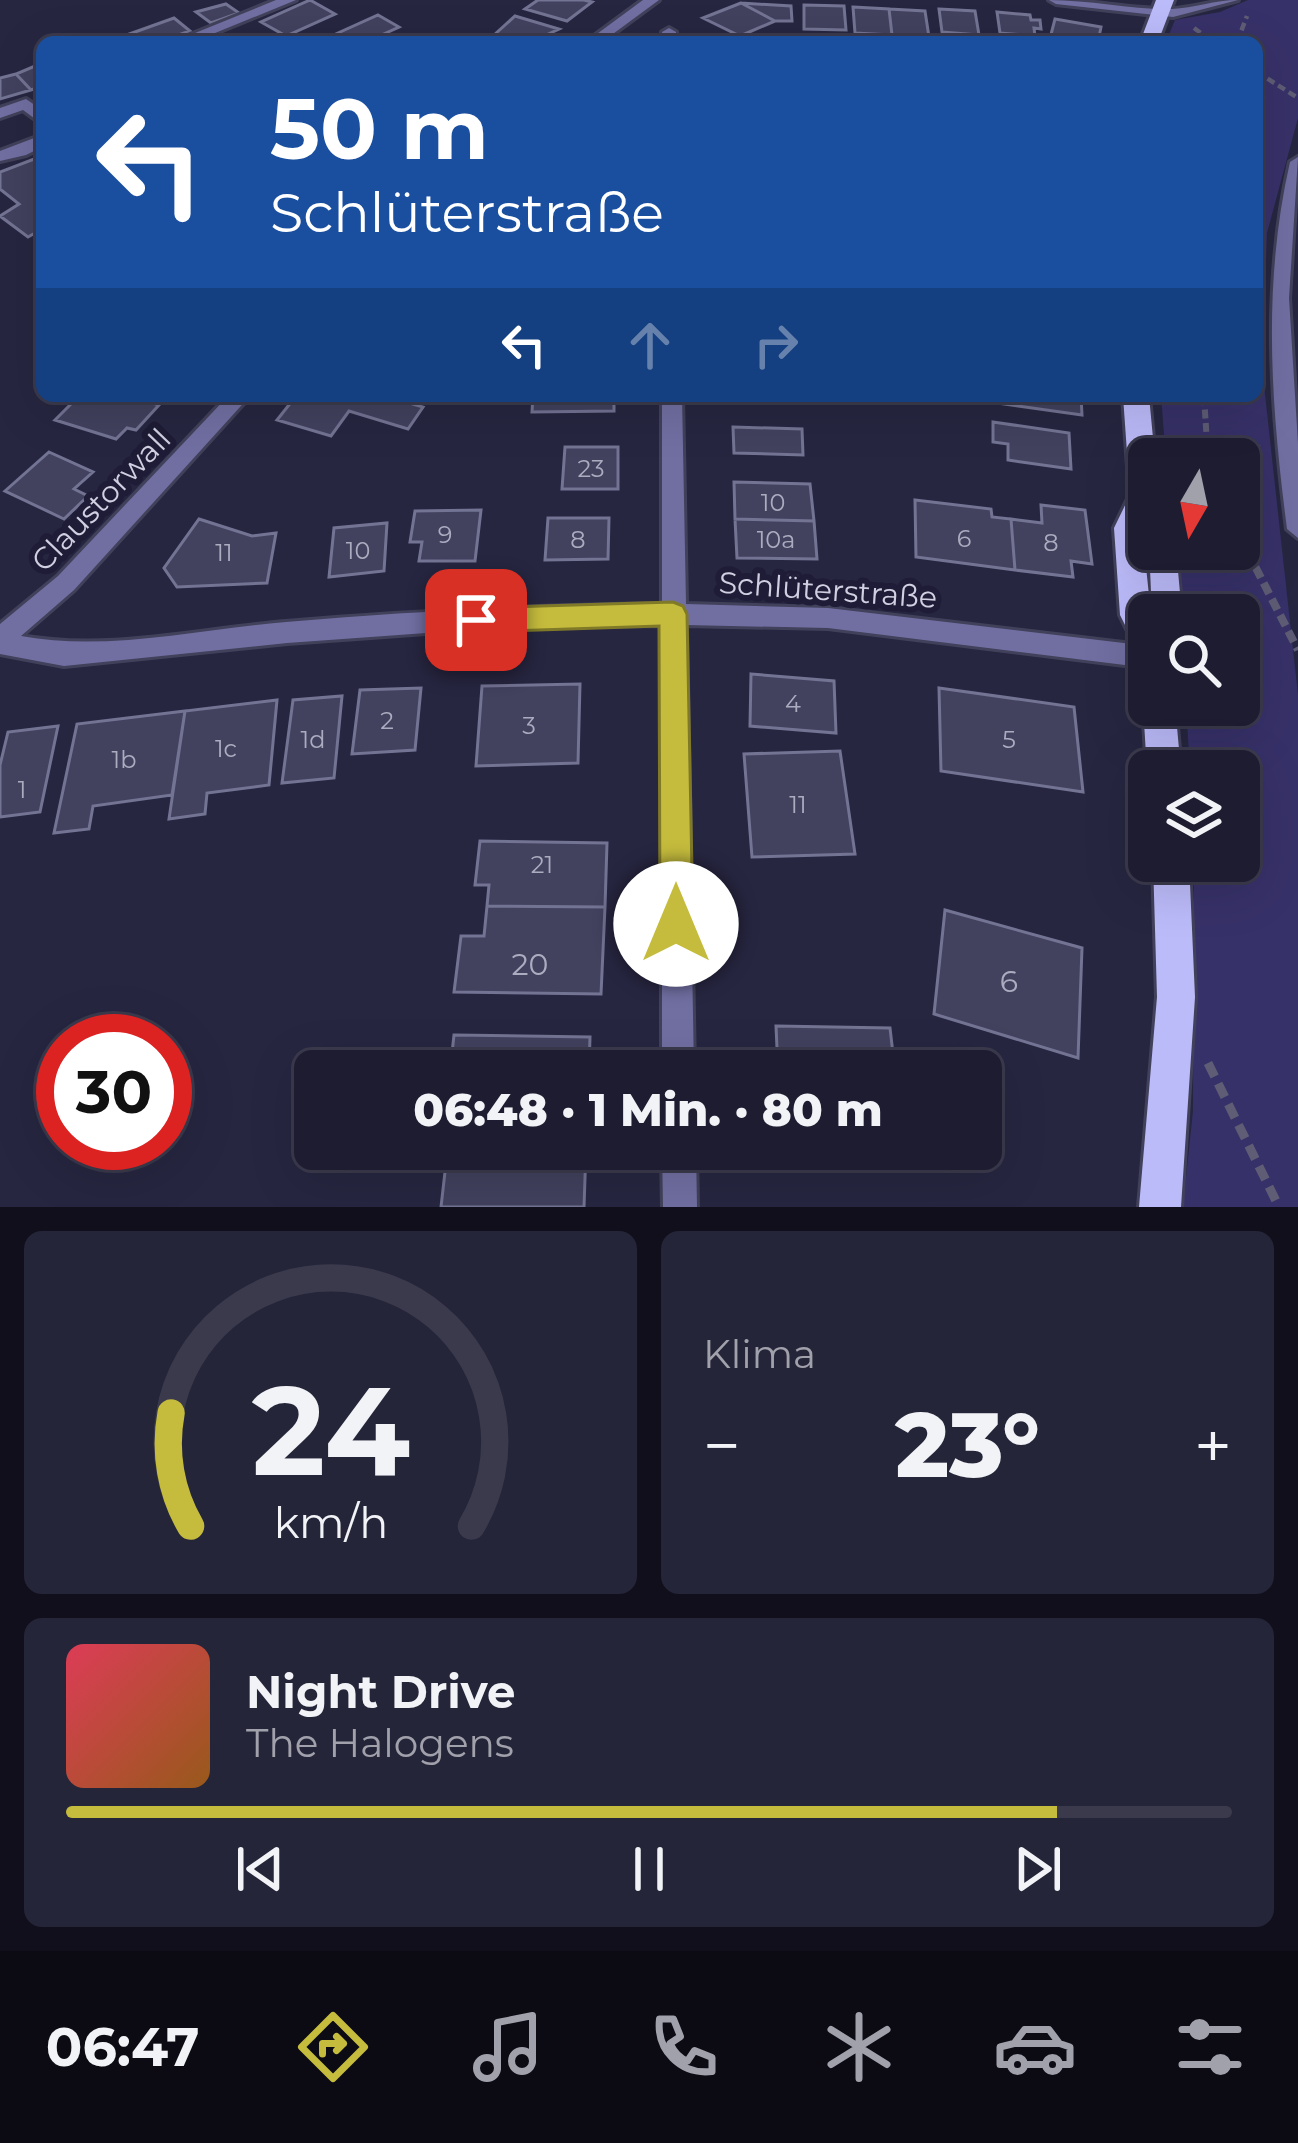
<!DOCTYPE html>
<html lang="de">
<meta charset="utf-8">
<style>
:root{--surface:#1d1c31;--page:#252539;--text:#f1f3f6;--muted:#a0a1ab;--line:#3b3a4d;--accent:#c5bc3d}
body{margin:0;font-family:Montserrat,sans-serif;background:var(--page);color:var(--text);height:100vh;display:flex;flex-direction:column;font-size:45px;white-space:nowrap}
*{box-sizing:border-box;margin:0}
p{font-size:39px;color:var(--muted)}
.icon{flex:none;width:66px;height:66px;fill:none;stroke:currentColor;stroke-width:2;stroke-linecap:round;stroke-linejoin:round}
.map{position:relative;height:1207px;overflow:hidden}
.panel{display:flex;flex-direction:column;gap:24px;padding:24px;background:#100f1b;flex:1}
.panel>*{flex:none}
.banner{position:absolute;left:36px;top:36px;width:1227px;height:366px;border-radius:18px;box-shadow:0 12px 48px #0002,0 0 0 3px var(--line);background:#1a4fa0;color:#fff;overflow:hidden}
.needle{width:78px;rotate:189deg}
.tools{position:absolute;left:1128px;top:438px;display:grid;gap:24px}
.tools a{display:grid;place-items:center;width:132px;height:132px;border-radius:18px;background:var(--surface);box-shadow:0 12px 48px #0002,0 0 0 3px var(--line);font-size:60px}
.speed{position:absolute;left:36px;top:1014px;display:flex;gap:24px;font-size:60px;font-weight:700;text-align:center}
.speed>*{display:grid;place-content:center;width:156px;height:156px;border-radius:50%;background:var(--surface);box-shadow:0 12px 48px #0002,0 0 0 3px var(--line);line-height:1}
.speed .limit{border:18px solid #d22;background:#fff;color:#111}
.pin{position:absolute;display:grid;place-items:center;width:102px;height:102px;color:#fff;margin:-51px;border-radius:24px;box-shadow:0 6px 18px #0006}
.me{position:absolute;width:132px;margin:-66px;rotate:0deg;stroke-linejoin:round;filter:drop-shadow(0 0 9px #0008)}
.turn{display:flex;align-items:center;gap:42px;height:252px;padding:0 36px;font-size:54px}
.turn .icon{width:156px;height:156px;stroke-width:2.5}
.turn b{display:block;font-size:84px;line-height:102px}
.lanes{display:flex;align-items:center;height:114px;padding:0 36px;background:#0003;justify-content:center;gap:60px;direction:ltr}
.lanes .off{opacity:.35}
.big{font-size:90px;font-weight:800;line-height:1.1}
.panel .card{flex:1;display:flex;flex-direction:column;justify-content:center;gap:18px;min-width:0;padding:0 42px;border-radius:18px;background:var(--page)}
.panel .dial{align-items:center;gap:0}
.dial svg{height:312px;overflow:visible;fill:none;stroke:var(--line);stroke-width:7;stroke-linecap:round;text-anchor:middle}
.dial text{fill:var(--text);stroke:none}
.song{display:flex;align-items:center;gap:36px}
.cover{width:144px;height:144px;border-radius:18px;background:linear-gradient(135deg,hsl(350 70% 55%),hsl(30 70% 35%))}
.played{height:12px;border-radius:6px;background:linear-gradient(90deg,var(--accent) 85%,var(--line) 85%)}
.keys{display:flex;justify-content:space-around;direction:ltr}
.heat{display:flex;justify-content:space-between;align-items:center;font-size:66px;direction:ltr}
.panel .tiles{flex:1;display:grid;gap:24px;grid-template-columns:1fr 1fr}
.card:last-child{grid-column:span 2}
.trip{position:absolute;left:294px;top:1050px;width:708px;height:120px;border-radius:18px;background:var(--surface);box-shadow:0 12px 48px #0002,0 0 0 3px var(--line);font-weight:800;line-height:120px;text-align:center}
.dock{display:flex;height:192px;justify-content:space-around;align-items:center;background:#0c0b14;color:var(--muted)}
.dock .icon{width:84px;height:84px}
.dock .on{color:var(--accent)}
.dock b{font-size:54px;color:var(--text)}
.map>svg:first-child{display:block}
.green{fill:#373169}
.building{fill:#42415e;stroke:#737393;stroke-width:3}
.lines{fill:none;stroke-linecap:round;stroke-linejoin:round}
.minor-casing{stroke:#42415b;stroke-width:6}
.primary-casing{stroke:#42415b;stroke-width:6}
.path-far3{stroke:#5e5d75;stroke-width:4.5;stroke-dasharray:8 4.5;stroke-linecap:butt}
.path-far2{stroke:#5e5d75;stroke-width:6;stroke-dasharray:9 4.5;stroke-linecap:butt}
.path-far1{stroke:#5e5d75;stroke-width:8;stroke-dasharray:12 6;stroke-linecap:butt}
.path{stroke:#5e5d75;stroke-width:9;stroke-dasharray:15 8;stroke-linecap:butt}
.minor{fill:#716fa2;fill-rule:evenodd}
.primary{fill:#bcbbfa;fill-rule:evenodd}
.route{fill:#c5bc3d;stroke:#807a28;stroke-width:3}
.labels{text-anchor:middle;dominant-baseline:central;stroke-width:12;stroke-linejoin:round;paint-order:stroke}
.number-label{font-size:24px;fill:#acacc1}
.street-label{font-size:30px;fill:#d0d0e2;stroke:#1e1c36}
.near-number-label{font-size:30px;fill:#acacc1}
</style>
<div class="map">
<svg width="1298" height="1207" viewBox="0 0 1298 1207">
<rect width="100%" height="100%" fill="#272641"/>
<path class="green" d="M1248,0H1298V118L1267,233L1262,367L1298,695V1207H1183L1193,1111L1194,861H1239V771H1190L1186,705H1239V615H1180L1174,549H1239V459H1166L1161,396H1257V42H1166L1175,20L1220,12Z"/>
<path class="building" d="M310,0L335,14L286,36L261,22Z
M538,0H584L592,2L567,21L525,9Z
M741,3L775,21L740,36L703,18Z
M741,3L791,6L792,21H775Z
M226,4L239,13L211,23L196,12Z
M804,5L844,6L846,30L804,29Z
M853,7L889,9L892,35L855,33Z
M889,9L925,11L929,37L892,35Z
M939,9L975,11L979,35L942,32Z
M997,12L1030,15L1031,20H1040L1041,29L1034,28L1035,36L1000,33Z
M378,15L399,27L366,42H318Z
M515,16L559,29L531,42L493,36Z
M174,18L190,31L158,42H107Z
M1055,19L1101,27L1098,42H1049Z
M42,63V86L31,90L16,74Z
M16,74L31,90L0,99V78Z
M42,156V229L28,237L0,216L19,204L0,189V172Z
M79,396H129L159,405L136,430L127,428L116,439L55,420Z
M296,396H386L423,407L408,429L349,411L331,436L277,420Z
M533,396H614V411L532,412Z
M969,396H1081L1082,415L969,399Z
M993,422L1069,433L1071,469L1008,460V444L993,442Z
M733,427L802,429L803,455L734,453Z
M565,447H618V489H562Z
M49,452L93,472L74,489L88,496L64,519L5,491Z
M734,482L810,484L814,521L735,519Z
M915,500L991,509L992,517L1011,519L1015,570L916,557Z
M1041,505L1085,510L1092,564L1071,561L1073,577L1015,570L1011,519L1042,523Z
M481,510L475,561H419L422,542H410L415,511Z
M548,518H609L608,559L545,560Z
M199,519L252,536L276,533L267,583L177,587L164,568Z
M735,519L814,521L817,559L737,558Z
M387,523L384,571L329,577L334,528Z
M751,674L834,681L836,733L750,726Z
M580,684L578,763L476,766L482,686Z
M421,688L415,750L352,754L360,690Z
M939,688L1074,707L1083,792L941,771Z
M342,696L334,778L282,783L293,700Z
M277,700L269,785L207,793L205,814L169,819L185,711Z
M185,711L172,795L93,806L89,829L54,833L77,724Z
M58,726L40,812L0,817V765L8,732Z
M840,751L855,854L752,857L744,754Z
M480,841L607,843L605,907L487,906L489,885H475Z
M487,906L605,907L601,994L454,992L461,936H484Z
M945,910L1082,948L1078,1058L934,1014Z
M776,1026L890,1028L895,1071H778Z
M454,1035L590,1037L589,1071H450Z
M473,1149H586L584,1207H441L446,1163L472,1164Z
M903,1149L904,1155L781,1149Z"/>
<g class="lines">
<g class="minor-casing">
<path id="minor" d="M276,0H296L193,42H173Z
M643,0H659L602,42H586Z
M1049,0C1090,0 1134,10 1172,9C1194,8 1215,0 1238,0L1173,17L1056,4Z
M669,28L676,32V42H662V32Z
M26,99L42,110V124L23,110L0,118V108Z
M42,135V147L26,155L0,161V151Z
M1298,157L1289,298L1298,444V538L1287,529C1271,405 1262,285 1290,162Z
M228,396H250L74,590L21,636C107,652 199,629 286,622C411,611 536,606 662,604V396H682L686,604L828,608L1149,646V668L828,628L686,625L694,1071H662V625L511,627L287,643L64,666L0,654V624L58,576Z
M662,1149H696L697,1207H663Z"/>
</g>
<g class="primary-casing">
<path id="primary" d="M1156,0H1174L1158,42H1140Z
M1123,396H1149L1155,459H1149V519L1142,528L1151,615L1149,655L1138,651L1120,615L1114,528L1130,495Z
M1149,546L1176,549L1182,615H1152Z
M1149,694V705H1175L1181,771H1149V775L1147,771L1143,705Z
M1153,861H1189L1195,997L1181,1207H1139L1157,997Z"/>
</g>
<path class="path-far3" d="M1194,28L1213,42
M1237,42L1247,16
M1257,72L1298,98"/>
<path class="path-far2" d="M1204,396L1208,459
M1243,470L1258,444"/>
<path class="path-far1" d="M1239,478L1245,467
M1239,535L1298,650"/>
<path class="path" d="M1208,1063L1279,1207"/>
<use href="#minor" class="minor"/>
<use href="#primary" class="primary"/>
</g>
<path class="route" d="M673,602L683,606L687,614L693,924L688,936L676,940L665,936L660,924L659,626L476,632L466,628L462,620L466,611L476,608Z"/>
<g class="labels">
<g class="number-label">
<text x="591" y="468">23</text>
<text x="773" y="502">10</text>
<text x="445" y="534">9</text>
<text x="964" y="538">6</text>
<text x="578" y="539">8</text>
<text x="776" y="539">10a</text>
<text x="1051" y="542">8</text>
<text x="358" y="550">10</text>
<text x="224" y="552">11</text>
<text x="793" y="703">4</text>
<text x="387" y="720">2</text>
<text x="529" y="725">3</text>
<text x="313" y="739">1d</text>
<text x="1009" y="739">5</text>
<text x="226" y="748">1c</text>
<text x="124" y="759">1b</text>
<text x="22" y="789">1</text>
<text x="798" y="804">11</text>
<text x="542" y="864">21</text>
</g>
<g class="street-label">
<text transform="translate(101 500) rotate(-46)">Claustorwall</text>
<text transform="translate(828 590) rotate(4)">Schlüterstraße</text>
</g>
<g class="near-number-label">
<text x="530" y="964">20</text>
<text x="1009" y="981">6</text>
</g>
</g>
</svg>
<div class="tools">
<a><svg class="needle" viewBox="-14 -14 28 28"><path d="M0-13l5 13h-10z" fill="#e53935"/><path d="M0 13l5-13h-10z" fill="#a0a1ab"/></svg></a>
<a><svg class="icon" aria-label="search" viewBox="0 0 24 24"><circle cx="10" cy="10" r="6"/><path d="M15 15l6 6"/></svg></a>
<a><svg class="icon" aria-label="layers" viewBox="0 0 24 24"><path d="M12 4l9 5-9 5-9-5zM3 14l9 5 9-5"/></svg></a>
</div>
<div class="speed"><div class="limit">30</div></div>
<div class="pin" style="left:476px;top:620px;background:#d93025"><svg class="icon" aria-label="arrive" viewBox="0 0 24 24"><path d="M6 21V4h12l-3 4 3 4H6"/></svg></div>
<svg class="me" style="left:676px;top:924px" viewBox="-20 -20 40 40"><circle r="19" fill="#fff"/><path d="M0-13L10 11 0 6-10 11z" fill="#c5bc3d"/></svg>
<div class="trip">06:48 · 1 Min. · 80 m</div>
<div class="banner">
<div class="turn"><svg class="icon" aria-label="left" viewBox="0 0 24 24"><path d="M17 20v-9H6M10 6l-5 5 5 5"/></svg><div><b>50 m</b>Schlüterstraße</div></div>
<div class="lanes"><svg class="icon" aria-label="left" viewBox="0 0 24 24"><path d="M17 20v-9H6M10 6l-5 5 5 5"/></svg><svg class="icon off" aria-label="ahead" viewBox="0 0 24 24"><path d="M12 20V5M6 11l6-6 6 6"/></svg><svg class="icon off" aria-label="right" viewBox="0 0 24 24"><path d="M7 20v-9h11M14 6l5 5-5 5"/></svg></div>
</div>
</div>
<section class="panel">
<div class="tiles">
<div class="card dial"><svg viewBox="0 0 100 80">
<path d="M14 69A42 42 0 1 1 86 69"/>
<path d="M14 69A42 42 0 0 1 9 40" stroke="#c5bc3d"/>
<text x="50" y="56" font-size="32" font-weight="700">24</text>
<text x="50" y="72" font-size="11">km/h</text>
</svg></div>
<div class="card"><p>Klima</p>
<div class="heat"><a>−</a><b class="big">23°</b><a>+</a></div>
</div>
<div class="card">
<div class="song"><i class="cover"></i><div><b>Night Drive</b><p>The Halogens</p></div></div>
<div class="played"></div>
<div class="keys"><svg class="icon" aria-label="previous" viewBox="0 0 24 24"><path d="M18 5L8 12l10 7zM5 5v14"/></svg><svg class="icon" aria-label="pause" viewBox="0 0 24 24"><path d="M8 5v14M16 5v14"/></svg><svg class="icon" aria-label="next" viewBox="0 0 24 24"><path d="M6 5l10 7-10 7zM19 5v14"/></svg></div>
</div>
</div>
</section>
<nav class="dock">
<b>06:47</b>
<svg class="icon on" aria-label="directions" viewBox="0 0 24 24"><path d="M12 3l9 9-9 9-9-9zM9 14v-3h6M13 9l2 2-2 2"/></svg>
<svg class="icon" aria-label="music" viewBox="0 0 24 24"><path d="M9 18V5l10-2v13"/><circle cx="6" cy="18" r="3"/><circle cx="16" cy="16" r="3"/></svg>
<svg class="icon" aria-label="phone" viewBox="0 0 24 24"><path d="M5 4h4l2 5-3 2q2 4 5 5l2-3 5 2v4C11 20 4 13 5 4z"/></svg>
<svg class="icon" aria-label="climate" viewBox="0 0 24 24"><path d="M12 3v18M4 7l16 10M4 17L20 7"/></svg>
<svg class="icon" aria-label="car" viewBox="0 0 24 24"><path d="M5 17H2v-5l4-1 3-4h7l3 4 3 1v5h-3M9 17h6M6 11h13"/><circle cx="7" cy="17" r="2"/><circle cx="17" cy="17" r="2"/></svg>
<svg class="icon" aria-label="filters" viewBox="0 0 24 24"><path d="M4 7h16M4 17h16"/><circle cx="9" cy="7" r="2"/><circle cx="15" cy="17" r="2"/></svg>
</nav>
